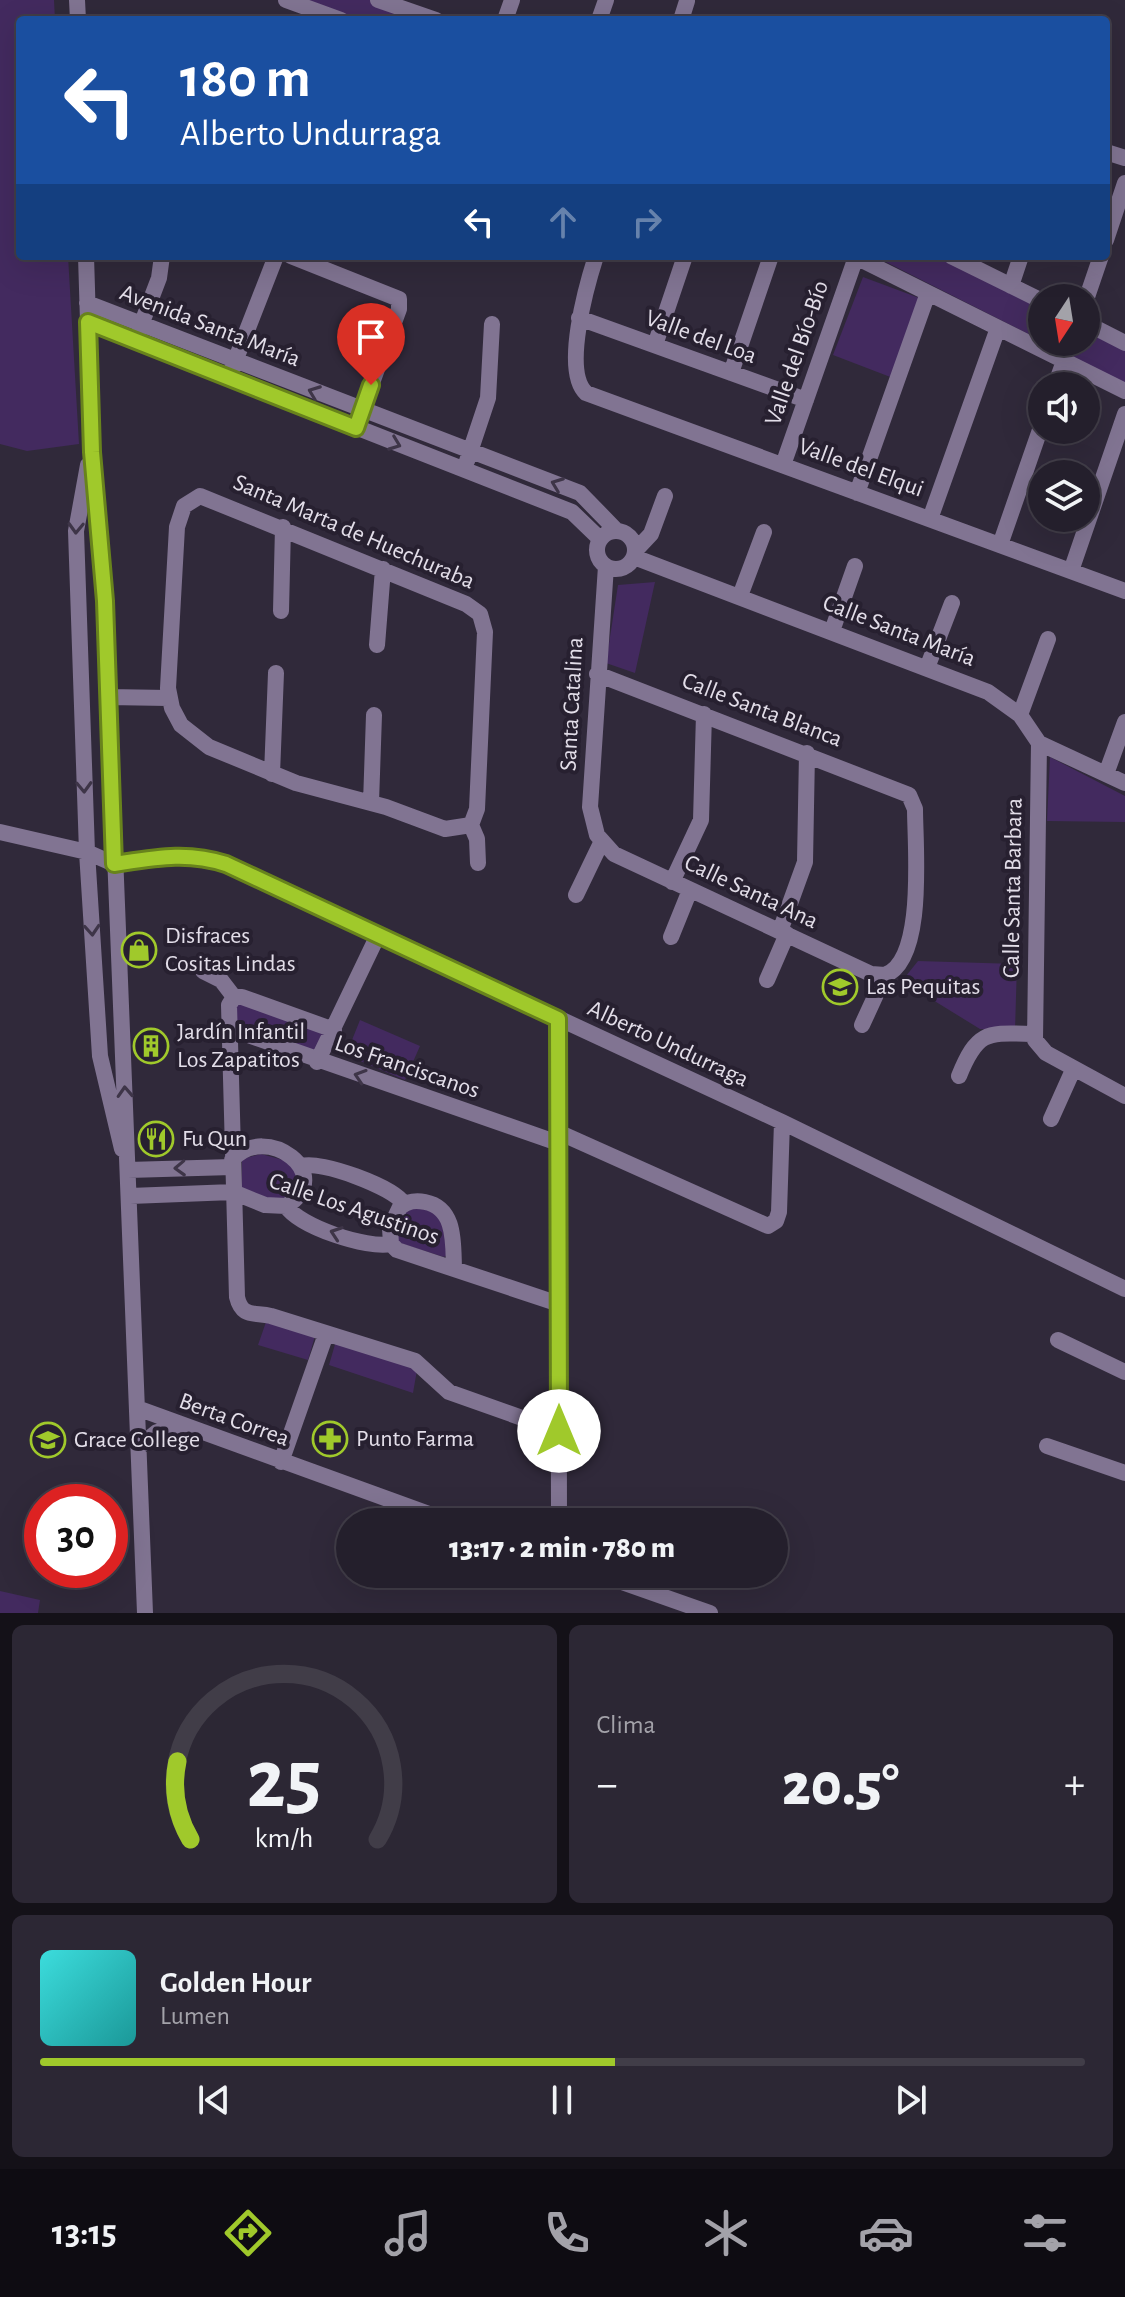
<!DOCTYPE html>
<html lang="es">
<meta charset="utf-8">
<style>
:root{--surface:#241f2c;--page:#2c2734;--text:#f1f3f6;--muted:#a3a2a9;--line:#413d48;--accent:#a0c92b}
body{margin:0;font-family:"Alegreya Sans",sans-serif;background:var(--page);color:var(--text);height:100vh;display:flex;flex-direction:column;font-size:30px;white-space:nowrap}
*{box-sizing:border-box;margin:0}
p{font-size:26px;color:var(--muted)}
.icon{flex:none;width:44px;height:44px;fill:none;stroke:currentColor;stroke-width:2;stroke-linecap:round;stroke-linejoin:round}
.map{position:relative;height:1613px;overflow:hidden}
.sheet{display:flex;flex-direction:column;gap:12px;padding:12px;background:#141118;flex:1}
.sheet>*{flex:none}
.top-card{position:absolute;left:16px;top:16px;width:1094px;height:244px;border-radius:8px;box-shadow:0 8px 32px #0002,0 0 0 2px var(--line);background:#1a4fa0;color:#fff;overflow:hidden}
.needle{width:52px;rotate:192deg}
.buttons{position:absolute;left:1028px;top:284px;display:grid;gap:16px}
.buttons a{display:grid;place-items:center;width:72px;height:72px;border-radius:50%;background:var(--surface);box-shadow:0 8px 32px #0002,0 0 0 2px var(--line);font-size:40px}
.speed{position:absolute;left:24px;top:1484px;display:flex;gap:16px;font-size:40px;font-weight:700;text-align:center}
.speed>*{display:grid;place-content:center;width:104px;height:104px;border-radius:50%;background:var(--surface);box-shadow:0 8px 32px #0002,0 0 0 2px var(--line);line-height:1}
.speed .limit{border:12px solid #d22;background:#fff;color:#111}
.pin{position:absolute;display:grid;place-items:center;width:68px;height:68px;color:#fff;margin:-82px -34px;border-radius:50% 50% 50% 0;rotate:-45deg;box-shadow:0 0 8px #0007}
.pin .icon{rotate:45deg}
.me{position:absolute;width:88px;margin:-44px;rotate:0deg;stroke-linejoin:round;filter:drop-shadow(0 0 6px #0008)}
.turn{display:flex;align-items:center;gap:28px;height:168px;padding:0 32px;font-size:36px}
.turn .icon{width:104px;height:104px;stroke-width:2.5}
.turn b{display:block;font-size:56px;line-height:68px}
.lanes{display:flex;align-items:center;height:76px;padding:0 32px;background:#0003;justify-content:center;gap:40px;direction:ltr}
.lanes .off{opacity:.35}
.big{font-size:60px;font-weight:800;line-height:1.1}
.sheet .widget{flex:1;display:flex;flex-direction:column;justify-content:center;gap:12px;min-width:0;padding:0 28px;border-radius:12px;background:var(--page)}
.sheet .dial{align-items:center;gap:0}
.dial svg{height:208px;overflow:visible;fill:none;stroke:var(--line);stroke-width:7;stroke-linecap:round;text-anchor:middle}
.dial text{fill:var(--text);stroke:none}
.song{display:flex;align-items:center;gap:24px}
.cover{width:96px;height:96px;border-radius:12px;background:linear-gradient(135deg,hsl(180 70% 55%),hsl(180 70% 35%))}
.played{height:8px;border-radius:4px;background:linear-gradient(90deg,var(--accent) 55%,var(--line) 55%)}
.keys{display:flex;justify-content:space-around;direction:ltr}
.heat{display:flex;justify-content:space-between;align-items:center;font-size:44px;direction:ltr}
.sheet .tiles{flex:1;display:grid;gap:12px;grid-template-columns:1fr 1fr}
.widget:last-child{grid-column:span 2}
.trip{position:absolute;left:336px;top:1508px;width:452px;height:80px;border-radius:40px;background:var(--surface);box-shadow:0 8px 32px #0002,0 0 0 2px var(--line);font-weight:800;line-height:80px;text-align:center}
.dock{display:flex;height:128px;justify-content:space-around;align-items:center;background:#0e0c12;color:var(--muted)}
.dock .icon{width:56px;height:56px}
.dock .current{color:var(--accent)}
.dock b{font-size:36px;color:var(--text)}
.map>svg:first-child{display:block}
.green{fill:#432a5f}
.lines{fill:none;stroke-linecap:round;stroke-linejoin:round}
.minor{stroke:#817492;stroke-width:16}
.oneway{stroke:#3e3548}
.route-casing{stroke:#68831c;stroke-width:20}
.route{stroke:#a0c92b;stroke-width:14}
.labels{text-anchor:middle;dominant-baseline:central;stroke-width:8;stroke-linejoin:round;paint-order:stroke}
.street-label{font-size:24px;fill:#e3dee9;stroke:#272030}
.poi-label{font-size:24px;fill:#e3dee9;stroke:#272030;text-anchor:start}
</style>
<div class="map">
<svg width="1125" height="1613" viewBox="0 0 1125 1613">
<rect width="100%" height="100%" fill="#30293a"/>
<path class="green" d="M0,0H54L55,20H20V256H68L79,444L27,451L0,444Z
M294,0H376L430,20H347Z
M874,256H939L1042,306V341Z
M863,277L922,299L893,378L833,355Z
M1086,327L1125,348V384L1043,342H1086Z
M655,582L635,673L606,663L618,585Z
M1050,757L1125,796V822L1047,821Z
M918,961L1017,964L1015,1030L980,1029L902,981Z
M234,1001L332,1029L319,1053L232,1025Z
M360,1020L420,1046L405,1080L346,1055Z
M261,1154L287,1161L297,1171L296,1189L278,1202L242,1188V1159Z
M425,1206L443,1220L447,1255L444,1257L396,1242L395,1235L404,1211Z
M266,1322L315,1336L308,1360L258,1345Z
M336,1341L413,1366L417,1370L413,1393L329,1365Z
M0,1591L40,1600L38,1613H0Z"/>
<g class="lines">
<path class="minor" d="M77,0L78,20
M286,0L341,20
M378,0L436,20
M505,20L512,0
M599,20L606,0
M681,20L687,1
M1106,152L1125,158
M1106,240L1125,183
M86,256L92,452L105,601L145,1613
M291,256L399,299V309L358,421
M596,256C587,284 562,371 586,393L1125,591
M854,256L1125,391
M951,256L1042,301
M1011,286L1021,256
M1086,300L1101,256
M87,303L580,493L617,531
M579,318L806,400
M88,322L572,512L600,539
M1086,323L1125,343
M138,333L159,278L162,256
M655,345L685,256
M232,369L276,256
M731,373L771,256
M1055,386L1064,361
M467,461L488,398L492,324
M88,465L76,531L87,852L100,1056L122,1149
M783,465L856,257
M857,493L928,293
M200,496L466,604L480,614L485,632L477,809L471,825L445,829L386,807L296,783L209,747L181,725L172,708L168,688L177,527L184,506Z
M930,519L998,328
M597 550a19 19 0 1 1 38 0a19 19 0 1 1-38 0Z
M1000,545L1042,424
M635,551L651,534L665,496
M634,557L988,692L1020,715L1039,743L1125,783
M606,566L590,807L597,835L614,854L871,974L885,975
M1071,571L1125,414
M740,596L764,532
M281,611L283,527
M832,631L855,566
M377,645L383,569
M927,668L952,603
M597,674L909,795L915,809C915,846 926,960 885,975
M108,697L168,698
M1020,715L1048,639
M1039,743L1035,1040L1046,1053L1125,1096
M272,774L276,673
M1106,774L1125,722
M371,803L374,715
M471,825L477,839L478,863
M0,832L87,852L114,864L175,855L226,864L782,1122L1125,1289
M672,882L701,820L704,714
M576,895L601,843
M780,931L805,862L807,753
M671,937L690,890
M203,971L221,980L234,997
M767,980L787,934
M558,1019L559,1522
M862,1025L885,975
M228,1028L558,1143
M334,1030L242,997H234L229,1005L237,1297C242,1318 254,1312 271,1316L415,1361L449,1392L559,1431
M317,1062L378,935
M959,1076C978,1029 988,1033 1034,1034
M1051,1119L1073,1070
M558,1132L768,1226L776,1221L779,1212L782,1122
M232,1160C266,1121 338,1175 286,1206
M302,1166C320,1160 394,1187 404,1204
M128,1170L232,1167
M130,1196L233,1192L265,1205L286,1206
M286,1206C300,1227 367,1249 391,1244L397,1250L559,1304
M391,1244L390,1228L400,1207C408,1201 415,1200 425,1202C456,1208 453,1243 454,1268
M1058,1340L1125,1372
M137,1408L451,1522
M140,1446L157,1432L179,1425
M1047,1446L1125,1473
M281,1462L326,1334
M599,1574L710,1613"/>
</g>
<defs><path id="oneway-chevron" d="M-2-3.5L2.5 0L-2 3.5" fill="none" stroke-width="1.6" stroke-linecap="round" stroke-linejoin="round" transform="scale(2)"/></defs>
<g class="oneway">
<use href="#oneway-chevron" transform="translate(314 392) rotate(-159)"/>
<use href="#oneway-chevron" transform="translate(395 444) rotate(21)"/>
<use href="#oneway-chevron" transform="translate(557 484) rotate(-159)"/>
<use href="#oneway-chevron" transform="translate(76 528) rotate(92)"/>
<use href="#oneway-chevron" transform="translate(84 787) rotate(88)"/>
<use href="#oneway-chevron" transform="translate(92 930) rotate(86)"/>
<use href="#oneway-chevron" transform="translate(360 1076) rotate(-162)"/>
<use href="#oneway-chevron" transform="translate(125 1092) rotate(-93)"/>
<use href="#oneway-chevron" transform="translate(180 1168) rotate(178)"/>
<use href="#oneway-chevron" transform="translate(336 1233) rotate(-161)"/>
</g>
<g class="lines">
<g class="route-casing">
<path id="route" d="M371,385L356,428L88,322L92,452L105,601L114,864C154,858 187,851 226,864L558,1019L559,1431"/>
</g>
<use href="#route" class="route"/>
</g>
<defs>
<g id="shop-ring" transform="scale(1.8)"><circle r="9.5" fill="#272030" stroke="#a0c92b" stroke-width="1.5"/><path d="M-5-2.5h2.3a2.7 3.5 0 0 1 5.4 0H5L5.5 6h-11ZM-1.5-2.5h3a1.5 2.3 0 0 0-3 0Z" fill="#a0c92b"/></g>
<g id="school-ring" transform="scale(1.8)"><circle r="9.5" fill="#272030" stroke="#a0c92b" stroke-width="1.5"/><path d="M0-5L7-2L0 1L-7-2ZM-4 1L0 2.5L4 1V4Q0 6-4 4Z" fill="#a0c92b"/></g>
<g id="building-ring" transform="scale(1.8)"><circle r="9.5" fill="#272030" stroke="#a0c92b" stroke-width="1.5"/><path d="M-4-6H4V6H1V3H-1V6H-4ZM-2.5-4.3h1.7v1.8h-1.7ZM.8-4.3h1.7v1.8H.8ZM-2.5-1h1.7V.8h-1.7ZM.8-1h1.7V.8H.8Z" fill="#a0c92b"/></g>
<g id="restaurant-ring" transform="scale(1.8)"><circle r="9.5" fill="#272030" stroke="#a0c92b" stroke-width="1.5"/><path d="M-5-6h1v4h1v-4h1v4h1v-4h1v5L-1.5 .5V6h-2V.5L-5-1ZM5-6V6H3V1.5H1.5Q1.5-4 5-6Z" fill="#a0c92b"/></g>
<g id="pharmacy-ring" transform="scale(1.8)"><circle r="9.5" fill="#272030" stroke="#a0c92b" stroke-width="1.5"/><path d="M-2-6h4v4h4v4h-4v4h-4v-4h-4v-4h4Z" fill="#a0c92b"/></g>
</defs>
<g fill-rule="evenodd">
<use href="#shop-ring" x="139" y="950"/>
<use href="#school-ring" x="840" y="987"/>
<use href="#building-ring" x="151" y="1046"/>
<use href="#restaurant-ring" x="156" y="1139"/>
<use href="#pharmacy-ring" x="330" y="1439"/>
<use href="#school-ring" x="48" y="1440"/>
</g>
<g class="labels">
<g class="street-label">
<text transform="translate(210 326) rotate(21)">Avenida Santa María</text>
<text transform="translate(701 337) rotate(20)">Valle del Loa</text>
<text transform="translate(797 353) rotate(-71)">Valle del Bío-Bío</text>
<text transform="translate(861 468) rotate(20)">Valle del Elqui</text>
<text transform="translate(354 532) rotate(23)">Santa Marta de Huechuraba</text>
<text transform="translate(899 631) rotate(21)">Calle Santa María</text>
<text transform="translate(572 704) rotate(-87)">Santa Catalina</text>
<text transform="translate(762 710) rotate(21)">Calle Santa Blanca</text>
<text transform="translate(1013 888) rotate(-89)">Calle Santa Barbara</text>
<text transform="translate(751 892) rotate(25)">Calle Santa Ana</text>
<text transform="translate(668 1044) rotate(25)">Alberto Undurraga</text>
<text transform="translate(407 1067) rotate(19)">Los Franciscanos</text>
<text transform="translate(354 1209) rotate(19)">Calle Los Agustinos</text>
<text transform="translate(234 1420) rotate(20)">Berta Correa</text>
</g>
<g class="poi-label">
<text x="165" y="936">Disfraces<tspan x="165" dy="28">Cositas Lindas</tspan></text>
<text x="866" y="987">Las Pequitas</text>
<text x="177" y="1032">Jardín Infantil<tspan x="177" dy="28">Los Zapatitos</tspan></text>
<text x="182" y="1139">Fu Qun</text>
<text x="356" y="1439">Punto Farma</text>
<text x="74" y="1440">Grace College</text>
</g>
</g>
</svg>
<div class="buttons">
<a><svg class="needle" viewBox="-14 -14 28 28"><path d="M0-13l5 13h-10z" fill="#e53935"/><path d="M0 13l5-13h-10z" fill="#a3a2a9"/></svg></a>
<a><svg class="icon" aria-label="sound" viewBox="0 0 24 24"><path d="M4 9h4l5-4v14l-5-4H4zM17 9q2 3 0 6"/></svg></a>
<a><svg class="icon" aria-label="layers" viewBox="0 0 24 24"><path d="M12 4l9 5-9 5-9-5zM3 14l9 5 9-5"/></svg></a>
</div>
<div class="speed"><div class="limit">30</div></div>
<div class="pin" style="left:371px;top:385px;background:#d93025"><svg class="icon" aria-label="arrive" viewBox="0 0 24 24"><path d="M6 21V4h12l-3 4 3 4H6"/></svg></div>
<svg class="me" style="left:559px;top:1431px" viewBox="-20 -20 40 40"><circle r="19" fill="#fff"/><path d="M0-13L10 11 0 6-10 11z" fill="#a0c92b"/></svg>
<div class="trip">13:17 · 2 min · 780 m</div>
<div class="top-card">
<div class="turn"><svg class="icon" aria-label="left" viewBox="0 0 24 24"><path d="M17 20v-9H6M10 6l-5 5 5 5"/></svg><div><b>180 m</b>Alberto Undurraga</div></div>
<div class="lanes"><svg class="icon" aria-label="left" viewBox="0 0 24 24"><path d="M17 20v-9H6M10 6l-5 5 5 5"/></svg><svg class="icon off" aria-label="ahead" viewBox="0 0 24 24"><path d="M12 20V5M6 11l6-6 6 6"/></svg><svg class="icon off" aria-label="right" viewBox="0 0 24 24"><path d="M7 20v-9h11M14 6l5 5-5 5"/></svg></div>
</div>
</div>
<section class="sheet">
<div class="tiles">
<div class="widget dial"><svg viewBox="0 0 100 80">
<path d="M14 69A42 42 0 1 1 86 69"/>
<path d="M14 69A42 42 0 0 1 9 39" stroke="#a0c92b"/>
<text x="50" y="56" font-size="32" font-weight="700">25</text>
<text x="50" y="72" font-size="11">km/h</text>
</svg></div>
<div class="widget"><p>Clima</p>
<div class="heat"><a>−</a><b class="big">20.5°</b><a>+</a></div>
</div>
<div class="widget">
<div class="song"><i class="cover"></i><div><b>Golden Hour</b><p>Lumen</p></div></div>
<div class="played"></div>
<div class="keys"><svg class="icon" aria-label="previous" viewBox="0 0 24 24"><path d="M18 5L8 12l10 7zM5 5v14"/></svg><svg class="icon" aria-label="pause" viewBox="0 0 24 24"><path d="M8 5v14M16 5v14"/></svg><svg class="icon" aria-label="next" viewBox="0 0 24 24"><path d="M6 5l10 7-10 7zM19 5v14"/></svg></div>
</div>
</div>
</section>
<nav class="dock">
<b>13:15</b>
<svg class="icon current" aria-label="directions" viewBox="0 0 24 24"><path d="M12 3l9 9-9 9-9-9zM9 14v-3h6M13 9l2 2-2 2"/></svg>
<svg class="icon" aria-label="music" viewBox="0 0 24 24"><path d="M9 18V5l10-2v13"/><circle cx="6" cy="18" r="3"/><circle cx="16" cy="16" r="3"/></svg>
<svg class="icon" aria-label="phone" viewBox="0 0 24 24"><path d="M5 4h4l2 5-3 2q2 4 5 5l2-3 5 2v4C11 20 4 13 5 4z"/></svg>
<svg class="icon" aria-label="climate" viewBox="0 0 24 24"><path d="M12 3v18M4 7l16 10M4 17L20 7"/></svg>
<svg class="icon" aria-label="car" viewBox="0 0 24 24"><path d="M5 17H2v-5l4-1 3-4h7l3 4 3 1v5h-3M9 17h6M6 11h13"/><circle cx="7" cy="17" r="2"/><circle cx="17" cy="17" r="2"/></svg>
<svg class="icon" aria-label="filters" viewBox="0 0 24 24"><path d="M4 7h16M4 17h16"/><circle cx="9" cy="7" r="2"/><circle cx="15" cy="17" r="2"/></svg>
</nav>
